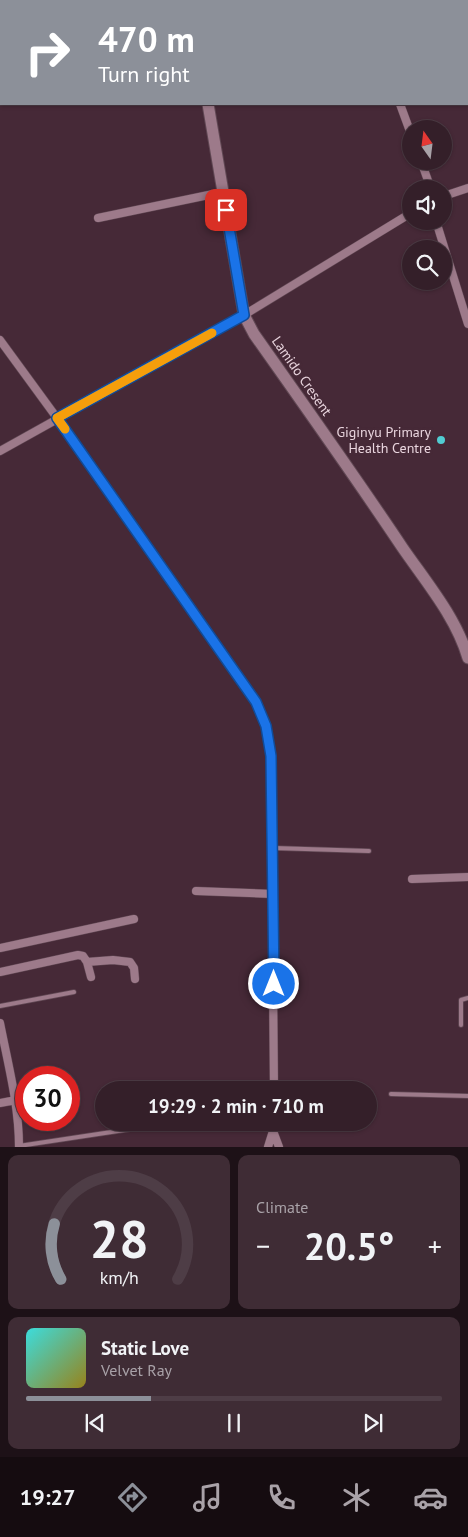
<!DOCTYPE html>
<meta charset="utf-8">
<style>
:root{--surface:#341f29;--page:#3f2c35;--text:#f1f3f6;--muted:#a9a2a8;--line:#4e3d46;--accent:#8c9099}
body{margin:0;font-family:"PT Sans",sans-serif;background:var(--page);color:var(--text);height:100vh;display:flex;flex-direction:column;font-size:19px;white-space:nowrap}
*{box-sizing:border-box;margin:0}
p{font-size:16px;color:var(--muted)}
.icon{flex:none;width:28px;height:28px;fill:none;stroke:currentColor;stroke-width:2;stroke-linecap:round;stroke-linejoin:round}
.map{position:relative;height:1147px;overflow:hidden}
.sheet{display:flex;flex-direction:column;gap:8px;padding:8px;background:#1d1117;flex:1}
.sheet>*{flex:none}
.banner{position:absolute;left:0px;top:0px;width:469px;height:105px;box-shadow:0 1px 4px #0004,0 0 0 1px var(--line);background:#8c9099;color:#fff;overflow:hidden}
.needle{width:32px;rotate:346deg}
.buttons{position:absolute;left:402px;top:120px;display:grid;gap:10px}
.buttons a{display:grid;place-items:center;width:50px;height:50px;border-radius:50%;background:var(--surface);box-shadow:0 1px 4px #0004,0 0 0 1px var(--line);font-size:25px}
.speed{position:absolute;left:15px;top:1066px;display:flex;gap:10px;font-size:25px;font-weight:700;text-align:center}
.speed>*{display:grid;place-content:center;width:65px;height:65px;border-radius:50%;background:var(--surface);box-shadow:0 1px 4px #0004,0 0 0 1px var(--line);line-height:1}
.speed .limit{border:8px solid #d22;background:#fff;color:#111}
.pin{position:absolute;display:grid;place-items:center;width:42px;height:42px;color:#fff;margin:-21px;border-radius:10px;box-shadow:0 2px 8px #0006}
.me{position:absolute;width:55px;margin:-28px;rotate:0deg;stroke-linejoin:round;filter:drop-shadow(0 0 4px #0008)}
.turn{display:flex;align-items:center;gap:18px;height:105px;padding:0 15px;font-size:22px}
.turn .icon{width:65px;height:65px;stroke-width:2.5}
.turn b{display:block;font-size:35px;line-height:42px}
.big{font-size:38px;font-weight:700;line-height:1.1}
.sheet .widget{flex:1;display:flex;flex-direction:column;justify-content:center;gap:8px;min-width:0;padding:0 18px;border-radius:10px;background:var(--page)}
.sheet .dial{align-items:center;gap:0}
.dial svg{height:130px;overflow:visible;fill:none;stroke:var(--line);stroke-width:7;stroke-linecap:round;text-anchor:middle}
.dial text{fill:var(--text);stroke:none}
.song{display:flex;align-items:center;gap:15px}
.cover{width:60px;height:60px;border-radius:8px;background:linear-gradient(135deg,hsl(180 70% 55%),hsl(50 70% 35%))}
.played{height:5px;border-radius:2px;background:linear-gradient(90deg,var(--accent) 30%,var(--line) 30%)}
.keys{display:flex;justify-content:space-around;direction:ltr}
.heat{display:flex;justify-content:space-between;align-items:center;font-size:28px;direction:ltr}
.sheet .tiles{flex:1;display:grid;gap:8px;grid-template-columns:1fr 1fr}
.widget:last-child{grid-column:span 2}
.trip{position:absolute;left:95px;top:1081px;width:282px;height:50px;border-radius:25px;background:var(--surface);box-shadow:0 1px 4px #0004,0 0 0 1px var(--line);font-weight:700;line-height:50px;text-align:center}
.menu{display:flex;height:80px;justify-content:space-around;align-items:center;background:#150c10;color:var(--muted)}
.menu .icon{width:35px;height:35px}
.menu .active{color:var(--accent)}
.menu b{font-size:22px;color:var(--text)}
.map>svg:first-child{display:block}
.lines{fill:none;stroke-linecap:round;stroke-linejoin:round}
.lane-casing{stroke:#614854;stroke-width:5.5}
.street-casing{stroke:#614854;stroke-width:9}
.secondary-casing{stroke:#614854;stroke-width:13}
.lane{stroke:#9d7a8a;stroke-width:4}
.street{stroke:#9d7a8a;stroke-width:8}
.secondary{stroke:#9d7a8a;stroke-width:11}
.route-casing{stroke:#114b97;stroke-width:12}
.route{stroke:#1a73e8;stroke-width:9}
.slow{stroke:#f59e0b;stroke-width:9}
.poi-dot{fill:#51ccd2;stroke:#462937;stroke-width:2}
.labels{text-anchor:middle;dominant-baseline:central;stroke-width:5;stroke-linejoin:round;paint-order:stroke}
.street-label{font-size:14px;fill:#e9d5de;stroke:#462937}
.poi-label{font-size:14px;fill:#e9d5de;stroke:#462937;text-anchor:end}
</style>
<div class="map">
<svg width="468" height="1147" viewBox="0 0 468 1147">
<rect width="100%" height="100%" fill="#462937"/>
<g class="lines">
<g class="lane-casing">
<path id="lane" d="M273,848L369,851
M0,1006L74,992
M461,1025V1000L468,998
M391,1094L468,1096
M19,1146L138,1128"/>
</g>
<g class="street-casing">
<path id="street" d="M21,0V1
M362,0L363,1
M175,1L180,0
M415,1L420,0
M400,104L411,134
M421,161L431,189
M444,196L468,188
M98,218L223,192
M436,221L468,324
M0,340L57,418L256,702L267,726L271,756L274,1090
M0,451L244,315L411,213
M412,879L468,877
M196,891L273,894
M0,948L134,919
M87,962L113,960L130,962L134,968L135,979
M0,972L78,955L83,956L87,962L91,977
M0,1023C8,1064 19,1105 19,1147
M0,1103L16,1100
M273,1131L279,1147
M268,1147L273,1131V1122"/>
</g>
<g class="secondary-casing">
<path id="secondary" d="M189,0L190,1
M208,104L244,315L254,334C304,405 354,475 402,547C426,582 456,617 468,658"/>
</g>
<use href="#lane" class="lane"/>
<use href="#street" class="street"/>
<use href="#secondary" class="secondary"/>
</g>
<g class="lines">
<g class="route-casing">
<path id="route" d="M226,210L244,315L57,418L256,702L266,726L271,756L274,984"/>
</g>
<use href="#route" class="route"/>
<path class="slow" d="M65,429L57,418L212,333"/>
</g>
<circle class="poi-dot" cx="441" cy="440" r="5"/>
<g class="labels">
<g class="street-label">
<text transform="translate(302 376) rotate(55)">Lamido Cresent</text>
</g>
<g class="poi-label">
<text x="431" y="432">Giginyu Primary<tspan x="431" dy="16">Health Centre</tspan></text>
</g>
</g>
</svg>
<div class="buttons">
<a><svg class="needle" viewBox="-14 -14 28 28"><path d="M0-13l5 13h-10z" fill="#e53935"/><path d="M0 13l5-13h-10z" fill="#a9a2a8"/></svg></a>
<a><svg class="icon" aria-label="sound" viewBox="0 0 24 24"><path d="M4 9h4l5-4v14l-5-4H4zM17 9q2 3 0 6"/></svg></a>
<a><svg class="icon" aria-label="search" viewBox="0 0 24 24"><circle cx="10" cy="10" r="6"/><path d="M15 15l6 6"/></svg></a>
</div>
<div class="speed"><div class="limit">30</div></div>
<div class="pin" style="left:226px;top:210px;background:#d93025"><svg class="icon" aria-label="arrive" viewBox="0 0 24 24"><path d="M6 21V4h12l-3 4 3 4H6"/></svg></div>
<svg class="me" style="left:274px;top:984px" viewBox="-20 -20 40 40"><circle r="17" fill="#1a73e8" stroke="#fff" stroke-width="3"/><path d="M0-11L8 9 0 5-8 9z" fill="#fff"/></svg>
<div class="trip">19:29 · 2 min · 710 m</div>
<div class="banner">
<div class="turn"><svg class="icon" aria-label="right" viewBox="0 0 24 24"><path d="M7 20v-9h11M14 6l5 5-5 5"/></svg><div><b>470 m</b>Turn right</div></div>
</div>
</div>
<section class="sheet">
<div class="tiles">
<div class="widget dial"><svg viewBox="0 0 100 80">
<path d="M14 69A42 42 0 1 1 86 69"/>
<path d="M14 69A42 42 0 0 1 10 35" stroke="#8c9099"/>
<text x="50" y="56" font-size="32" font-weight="700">28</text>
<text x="50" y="72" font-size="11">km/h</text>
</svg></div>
<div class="widget"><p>Climate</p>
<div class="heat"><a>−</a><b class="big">20.5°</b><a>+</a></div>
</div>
<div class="widget">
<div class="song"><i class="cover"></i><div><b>Static Love</b><p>Velvet Ray</p></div></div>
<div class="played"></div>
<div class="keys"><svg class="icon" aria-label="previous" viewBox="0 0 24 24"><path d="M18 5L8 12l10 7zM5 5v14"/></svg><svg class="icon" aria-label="pause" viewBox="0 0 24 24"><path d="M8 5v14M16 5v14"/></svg><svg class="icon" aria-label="next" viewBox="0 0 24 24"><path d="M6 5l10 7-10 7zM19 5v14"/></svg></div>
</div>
</div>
</section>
<nav class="menu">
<b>19:27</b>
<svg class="icon active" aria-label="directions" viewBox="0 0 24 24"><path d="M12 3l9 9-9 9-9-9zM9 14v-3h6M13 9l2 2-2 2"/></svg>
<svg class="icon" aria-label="music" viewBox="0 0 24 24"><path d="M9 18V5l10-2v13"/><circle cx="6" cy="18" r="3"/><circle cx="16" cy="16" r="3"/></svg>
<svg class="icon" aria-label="phone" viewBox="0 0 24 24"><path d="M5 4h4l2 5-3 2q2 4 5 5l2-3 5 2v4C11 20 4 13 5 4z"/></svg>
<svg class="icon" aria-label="climate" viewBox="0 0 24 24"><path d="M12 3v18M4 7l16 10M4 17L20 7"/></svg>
<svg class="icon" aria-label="car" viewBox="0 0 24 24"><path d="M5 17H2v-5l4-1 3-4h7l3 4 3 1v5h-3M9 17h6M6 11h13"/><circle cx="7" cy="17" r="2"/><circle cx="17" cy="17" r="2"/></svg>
</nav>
